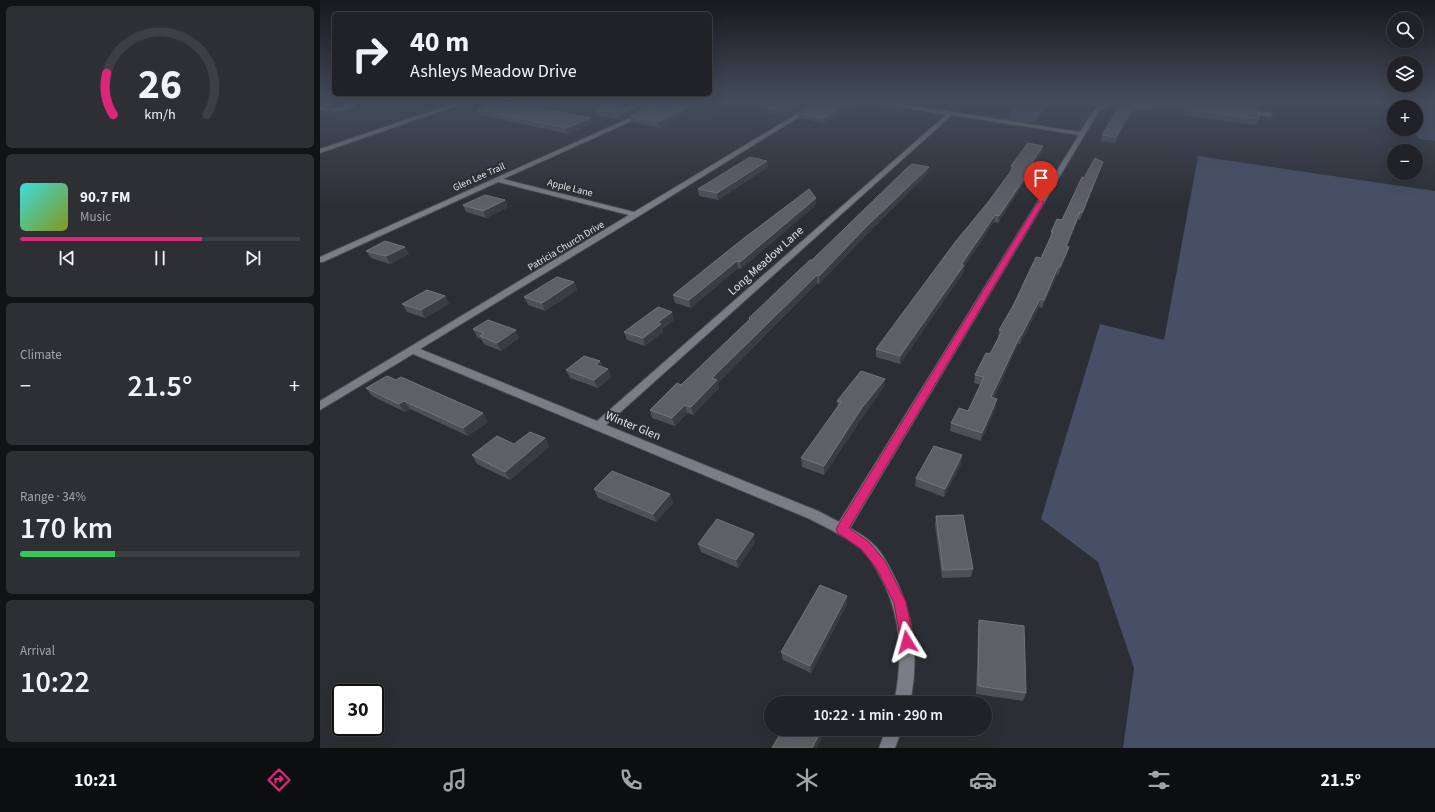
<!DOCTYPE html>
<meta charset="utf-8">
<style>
:root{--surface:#202227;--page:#2d2f33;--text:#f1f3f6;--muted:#a2a4a7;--line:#3d3f44;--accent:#db2777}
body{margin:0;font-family:"Source Sans 3",sans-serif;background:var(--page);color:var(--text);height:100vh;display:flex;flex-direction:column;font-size:15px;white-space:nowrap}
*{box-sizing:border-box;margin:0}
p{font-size:13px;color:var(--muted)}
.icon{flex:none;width:22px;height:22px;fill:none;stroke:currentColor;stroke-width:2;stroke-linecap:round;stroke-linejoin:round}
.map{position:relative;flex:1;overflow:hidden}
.drawer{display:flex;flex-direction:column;gap:6px;padding:6px;background:#121315;width:320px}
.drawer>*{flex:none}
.banner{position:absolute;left:12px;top:12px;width:380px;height:84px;border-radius:6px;box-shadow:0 4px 16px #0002,0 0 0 1px var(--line);background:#202227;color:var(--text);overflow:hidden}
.tools{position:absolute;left:1067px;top:12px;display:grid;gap:8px}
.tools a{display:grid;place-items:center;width:36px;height:36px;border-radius:50%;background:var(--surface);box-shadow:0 4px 16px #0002,0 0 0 1px var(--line);font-size:20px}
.speed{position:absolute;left:12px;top:684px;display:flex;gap:8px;font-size:20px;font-weight:700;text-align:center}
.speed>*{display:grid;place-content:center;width:52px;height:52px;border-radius:50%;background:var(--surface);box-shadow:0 4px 16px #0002,0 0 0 1px var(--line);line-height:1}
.speed .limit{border:2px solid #111;border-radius:6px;background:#fff;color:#111}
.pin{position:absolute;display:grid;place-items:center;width:34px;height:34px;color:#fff;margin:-41px -17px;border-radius:50% 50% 50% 0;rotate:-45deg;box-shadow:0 0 4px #0007}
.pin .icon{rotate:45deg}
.me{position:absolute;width:44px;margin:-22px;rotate:352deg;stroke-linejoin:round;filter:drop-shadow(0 0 3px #0008)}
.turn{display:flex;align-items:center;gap:14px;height:84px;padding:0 12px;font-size:18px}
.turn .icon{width:52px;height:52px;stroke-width:2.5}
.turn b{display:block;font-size:28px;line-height:34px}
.big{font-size:30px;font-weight:600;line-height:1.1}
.drawer .card{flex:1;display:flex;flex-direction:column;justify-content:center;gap:6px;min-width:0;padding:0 14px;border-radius:6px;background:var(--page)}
.drawer .dial{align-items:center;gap:0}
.dial svg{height:104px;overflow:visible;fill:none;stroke:var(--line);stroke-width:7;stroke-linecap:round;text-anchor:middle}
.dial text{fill:var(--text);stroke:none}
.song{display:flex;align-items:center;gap:12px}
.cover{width:48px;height:48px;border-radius:6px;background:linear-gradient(135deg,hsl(180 70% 55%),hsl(70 70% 35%))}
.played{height:4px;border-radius:2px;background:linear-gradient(90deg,var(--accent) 65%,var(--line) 65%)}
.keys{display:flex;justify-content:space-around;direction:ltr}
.heat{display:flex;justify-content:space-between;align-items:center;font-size:22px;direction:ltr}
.charge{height:6px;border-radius:3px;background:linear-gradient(90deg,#34c759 34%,var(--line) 0)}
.trip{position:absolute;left:444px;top:696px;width:228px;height:40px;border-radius:20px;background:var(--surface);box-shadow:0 4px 16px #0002,0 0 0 1px var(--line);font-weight:600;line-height:40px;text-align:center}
.menu{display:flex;height:64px;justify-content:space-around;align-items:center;background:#0d0e10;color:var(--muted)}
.menu .icon{width:28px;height:28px}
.menu .current{color:var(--accent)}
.menu b{font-size:18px;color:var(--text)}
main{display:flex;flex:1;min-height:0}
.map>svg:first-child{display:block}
.green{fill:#464f66}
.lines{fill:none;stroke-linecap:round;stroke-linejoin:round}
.street-casing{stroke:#494c51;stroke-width:2}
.secondary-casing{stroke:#494c51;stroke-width:2}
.street{fill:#7a7d85;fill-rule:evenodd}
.secondary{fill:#7a7d85;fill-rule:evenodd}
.wall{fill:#4d5057}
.shaded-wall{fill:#393c42}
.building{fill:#5d6067;stroke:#72757b}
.route{fill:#db2777;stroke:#8e194d}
.labels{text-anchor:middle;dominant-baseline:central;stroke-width:4;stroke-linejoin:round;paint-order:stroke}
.far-street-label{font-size:10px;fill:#e3e5e9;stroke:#2b2e34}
.street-label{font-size:12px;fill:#e3e5e9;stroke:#2b2e34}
</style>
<main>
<section class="drawer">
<div class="card dial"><svg viewBox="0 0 100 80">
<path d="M14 69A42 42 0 1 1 86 69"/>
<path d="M14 69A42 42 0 0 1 9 37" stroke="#db2777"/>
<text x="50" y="56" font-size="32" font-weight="700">26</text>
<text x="50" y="72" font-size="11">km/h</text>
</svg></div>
<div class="card">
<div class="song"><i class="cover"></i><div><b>90.7 FM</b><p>Music</p></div></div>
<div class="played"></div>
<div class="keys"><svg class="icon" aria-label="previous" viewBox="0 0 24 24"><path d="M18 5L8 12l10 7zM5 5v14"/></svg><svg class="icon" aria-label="pause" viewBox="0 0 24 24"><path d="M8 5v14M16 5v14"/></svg><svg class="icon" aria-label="next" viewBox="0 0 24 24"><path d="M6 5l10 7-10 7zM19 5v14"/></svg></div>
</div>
<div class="card"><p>Climate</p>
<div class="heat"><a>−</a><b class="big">21.5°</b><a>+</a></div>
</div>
<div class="card"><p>Range · 34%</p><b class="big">170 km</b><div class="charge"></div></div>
<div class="card"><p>Arrival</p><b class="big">10:22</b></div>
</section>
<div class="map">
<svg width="1115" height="748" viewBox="0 0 1115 748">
<rect width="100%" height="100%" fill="#2b2e34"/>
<path class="green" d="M699,102H730L715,123L686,119Z
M1066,102H1115V141L1099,139L1094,129H1096V107H1074V111L1069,109Z
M878,156L1115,191V748H803L814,668L778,562L721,519L780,324L844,340Z"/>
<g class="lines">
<g class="street-casing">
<path id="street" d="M8,102H15L6,108C22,110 27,102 39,102C29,112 13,113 0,109V107Z
M497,102H503L319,216L100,349L277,421L626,115L553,102H568L760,132C770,117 775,102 795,102L780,110L765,134L530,528C537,532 546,537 552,543C562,552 568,564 574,576C595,617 599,658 590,703H574C583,660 582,617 561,578C556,568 550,558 542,550C527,537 507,528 490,519L93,354L0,410V401L309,215L178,182L3,262H0V257L323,112L325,113V115L183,179L314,212ZM632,115L759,135L519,522L498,511L286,425Z
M926,110L950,113L953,115L950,117L924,113V111Z
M566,729H582L575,748H559Z"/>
</g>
<g class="secondary-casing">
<path id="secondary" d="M139,102H147L0,153V149Z"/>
</g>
<use href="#street" class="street"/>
<use href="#secondary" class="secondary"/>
</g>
<path class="wall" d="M290,102H339L301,120L276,115L275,109Z
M340,102H391L340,128L311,122L310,116Z
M456,102H493L470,117L448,113L447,108Z
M497,102H538L528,109H526L504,123L480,118L479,113Z
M797,102H938V105L936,111L939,119L936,125L863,115L865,108L810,116L795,143L781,141L782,135L801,104Z
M158,110L271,118L272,123L248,134L160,115Z
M723,146L722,152L712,166L710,173L678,223L674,222L644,267L643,273L580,364L556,357V349L669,201L690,172L691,166Z
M447,161L448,167L398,200L379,196L378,189Z
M783,162L781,168L760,220L758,219L747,247H749L747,254L738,275H737L722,308L719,307L700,344H698L674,398L676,407L661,441L630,431L631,423L648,411L661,385L654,383L655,375L670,354L679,338H678L679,330L721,258L730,239L731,232L742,220L764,178Z
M608,173L548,233L499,284L497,283L398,383L399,388L373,415L367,413L355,426L332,418L330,410L361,385L429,320V318L492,260Z
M185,200L188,207L166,218L146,212L143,205Z
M496,205L421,269L418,268L371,308L355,303L353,295Z
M85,247L89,254L70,264L51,258L46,251Z
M254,282L257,290L225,311L208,305L204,297Z
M125,296L129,304L105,318L87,312L82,304Z
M354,320L342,329L343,332L325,346L307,340L304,332Z
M153,329L199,338L181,351L164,344L161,339L157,337Z
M280,361L283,367L288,369L291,377L278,388L250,378L246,370Z
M564,387L542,418L504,475L482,467L481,458L518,407L517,401Z
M46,388L168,422L148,436L90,409L85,412L52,396Z
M225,438L229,447L190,480L157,464L152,455Z
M641,464L624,497L595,486L596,478Z
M274,489L350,494L353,503L336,522L278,498Z
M616,516L653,569L651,577L622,578L615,525Z
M435,542L418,568L381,552L378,544Z
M527,604L491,673L463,660L461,652Z
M659,620L706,693L703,701L656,694L658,628Z"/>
<path class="shaded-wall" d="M326,102H339L301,120L300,114Z
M379,102H391L340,128L338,122Z
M485,102H493L470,117L469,111Z
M531,102H538L528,109V104Z
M867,103L865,108L810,116L795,143L796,137L811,110Z
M526,104V109L504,123V118Z
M271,118L272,123L248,134L246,128Z
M723,146L722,152L712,166L710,173L678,223L679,216L710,167L712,162Z
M447,161L448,167L398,200L397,193Z
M783,162L781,168L760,220L762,213Z
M609,167L608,173L548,233L499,284V276L547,226Z
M496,198V205L421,269L420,262Z
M185,200L188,207L166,218L163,211Z
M760,212L758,219L744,254L746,246Z
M675,215L674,222L644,267L643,273L580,364V356Z
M85,247L89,254L70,264L66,256Z
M749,247L747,254L738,275L740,267Z
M417,261L418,268L371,308L369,300Z
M738,267L737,275L722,308L724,300Z
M497,275V283L398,383L399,388L373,415L371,407L392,378Z
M254,282L257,290L225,311L222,303Z
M125,296L129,304L105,318L101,310Z
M720,299L719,307L700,344L701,336Z
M352,312L354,320L342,329L343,332L325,346L323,338L337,323Z
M196,330L199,338L181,351L177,343Z
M700,336L698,344L670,406L671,397Z
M280,361L283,369L276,365Z
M288,369L291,377L278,388L274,380Z
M565,379L564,387L542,418L504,475V466L541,409Z
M677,399L676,407L661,441L662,433Z
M84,401L90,409L85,412L79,404Z
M365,405L367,413L355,426L352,418Z
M163,413L168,422L148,436L143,428Z
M225,438L229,447L190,480L185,472Z
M642,455L641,464L624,497L625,489Z
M350,494L353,503L336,522L333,514Z
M434,534L435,542L418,568L416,560Z
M527,596V604L491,673L490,666Z
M502,729H506L497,748H492Z"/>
<path class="building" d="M178,102H188L271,118L246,128L158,110Z
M290,102H326L300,114L275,109Z
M340,102H379L338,122L310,116Z
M456,102H485L469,111L447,108Z
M497,102H531L528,104H526L504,118L479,113Z
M802,102H881L938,111L939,119L865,109L867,103L811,110L796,137L782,135Z
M918,102H938V105Z
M708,143L723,146L712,162H713L710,167H712L679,216L675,215L641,265H644L580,356L556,349L636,241L669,201L694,167L691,166Z
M430,157L447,161L397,193L378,189Z
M775,158L783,162L762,213L760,212L746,246L749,247L740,267H738L724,300L720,299L701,336H700L671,397L677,399L662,433L631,423L639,408L648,411L664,377L655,375L666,353L670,354L682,331L679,330L693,306L716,257L721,258L733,232H731L737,219L742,220L762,177L764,178Z
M592,164L609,167L547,226L499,276L497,275L392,378L397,380L371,407L365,405L352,418L330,410L357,383L361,385L430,319L429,318L474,275L490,260H492L588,167Z
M489,189L496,198L420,262L417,261L369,300L353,295L419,242Z
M165,195L185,200L163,211L143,205Z
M65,241L85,247L66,256L46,251Z
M237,277L254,282L222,303L204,297Z
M107,290L125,296L101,310L82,304Z
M338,307L352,312L337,323L341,324L323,338L304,332Z
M168,320L196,330L177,343L160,336L164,333L153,329Z
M264,356L280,361L276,365L288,369L274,380L246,370Z
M541,371L565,379L541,409L504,466L481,458L521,402L517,401Z
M67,376L76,380L81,377L163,413L143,428L84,401L79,404L46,388Z
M210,432L225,438L185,472L152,455L177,436L194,444Z
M614,446L642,455L625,489L596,478Z
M292,471L350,494L333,514L274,489Z
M643,515L653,569L623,570L616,516Z
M397,519L434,534L416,560L378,544Z
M500,585L527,596L490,666L461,652Z
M659,620L704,626L706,693L658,686Z
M479,700L485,703H478Z
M463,729H502L492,748H452Z"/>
<linearGradient id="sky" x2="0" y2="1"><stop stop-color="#18191d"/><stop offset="0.49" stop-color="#444c5c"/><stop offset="1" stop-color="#444c5c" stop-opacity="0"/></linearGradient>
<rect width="1115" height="207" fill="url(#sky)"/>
<path class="route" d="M721,200L724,202L529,528L549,542L565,561L586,602L594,642L592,646L587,648L582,646L581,642L574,603L557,569L541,549L518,533L516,529L718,202Z"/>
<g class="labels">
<g class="far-street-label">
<text transform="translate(159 177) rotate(-24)">Glen Lee Trail</text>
<text transform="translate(250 188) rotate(14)">Apple Lane</text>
<text transform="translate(246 246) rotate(-31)">Patricia Church Drive</text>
</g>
<g class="street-label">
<text transform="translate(446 261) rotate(-42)">Long Meadow Lane</text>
<text transform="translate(313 426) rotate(22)">Winter Glen</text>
</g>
</g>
</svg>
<div class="tools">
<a><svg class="icon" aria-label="search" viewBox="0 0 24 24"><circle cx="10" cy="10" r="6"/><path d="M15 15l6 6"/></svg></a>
<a><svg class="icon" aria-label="layers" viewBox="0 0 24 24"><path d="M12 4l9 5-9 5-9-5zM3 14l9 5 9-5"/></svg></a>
<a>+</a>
<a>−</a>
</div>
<div class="speed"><div class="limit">30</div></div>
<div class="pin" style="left:721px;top:202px;background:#d93025"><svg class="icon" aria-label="arrive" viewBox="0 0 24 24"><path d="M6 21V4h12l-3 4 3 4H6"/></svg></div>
<svg class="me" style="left:587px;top:642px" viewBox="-20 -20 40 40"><path d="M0-17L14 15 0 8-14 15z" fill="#db2777" stroke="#fff" stroke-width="4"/></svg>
<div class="trip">10:22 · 1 min · 290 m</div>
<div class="banner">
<div class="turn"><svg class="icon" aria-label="right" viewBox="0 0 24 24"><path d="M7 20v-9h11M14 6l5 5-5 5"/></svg><div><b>40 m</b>Ashleys Meadow Drive</div></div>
</div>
</div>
</main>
<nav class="menu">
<b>10:21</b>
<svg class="icon current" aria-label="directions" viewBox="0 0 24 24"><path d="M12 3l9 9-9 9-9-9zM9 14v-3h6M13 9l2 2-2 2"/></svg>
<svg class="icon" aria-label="music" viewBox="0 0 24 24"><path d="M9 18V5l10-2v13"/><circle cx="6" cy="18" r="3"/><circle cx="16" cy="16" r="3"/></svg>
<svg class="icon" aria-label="phone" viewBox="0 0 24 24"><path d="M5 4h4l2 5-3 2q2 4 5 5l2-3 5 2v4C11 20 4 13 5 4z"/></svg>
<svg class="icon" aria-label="climate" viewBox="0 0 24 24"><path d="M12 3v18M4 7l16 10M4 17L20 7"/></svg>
<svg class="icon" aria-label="car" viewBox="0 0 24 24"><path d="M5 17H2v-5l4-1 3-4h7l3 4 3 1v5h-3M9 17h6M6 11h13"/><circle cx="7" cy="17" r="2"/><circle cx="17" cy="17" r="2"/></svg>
<svg class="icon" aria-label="filters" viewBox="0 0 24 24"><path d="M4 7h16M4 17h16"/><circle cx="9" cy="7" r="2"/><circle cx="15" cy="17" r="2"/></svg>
<b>21.5°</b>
</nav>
